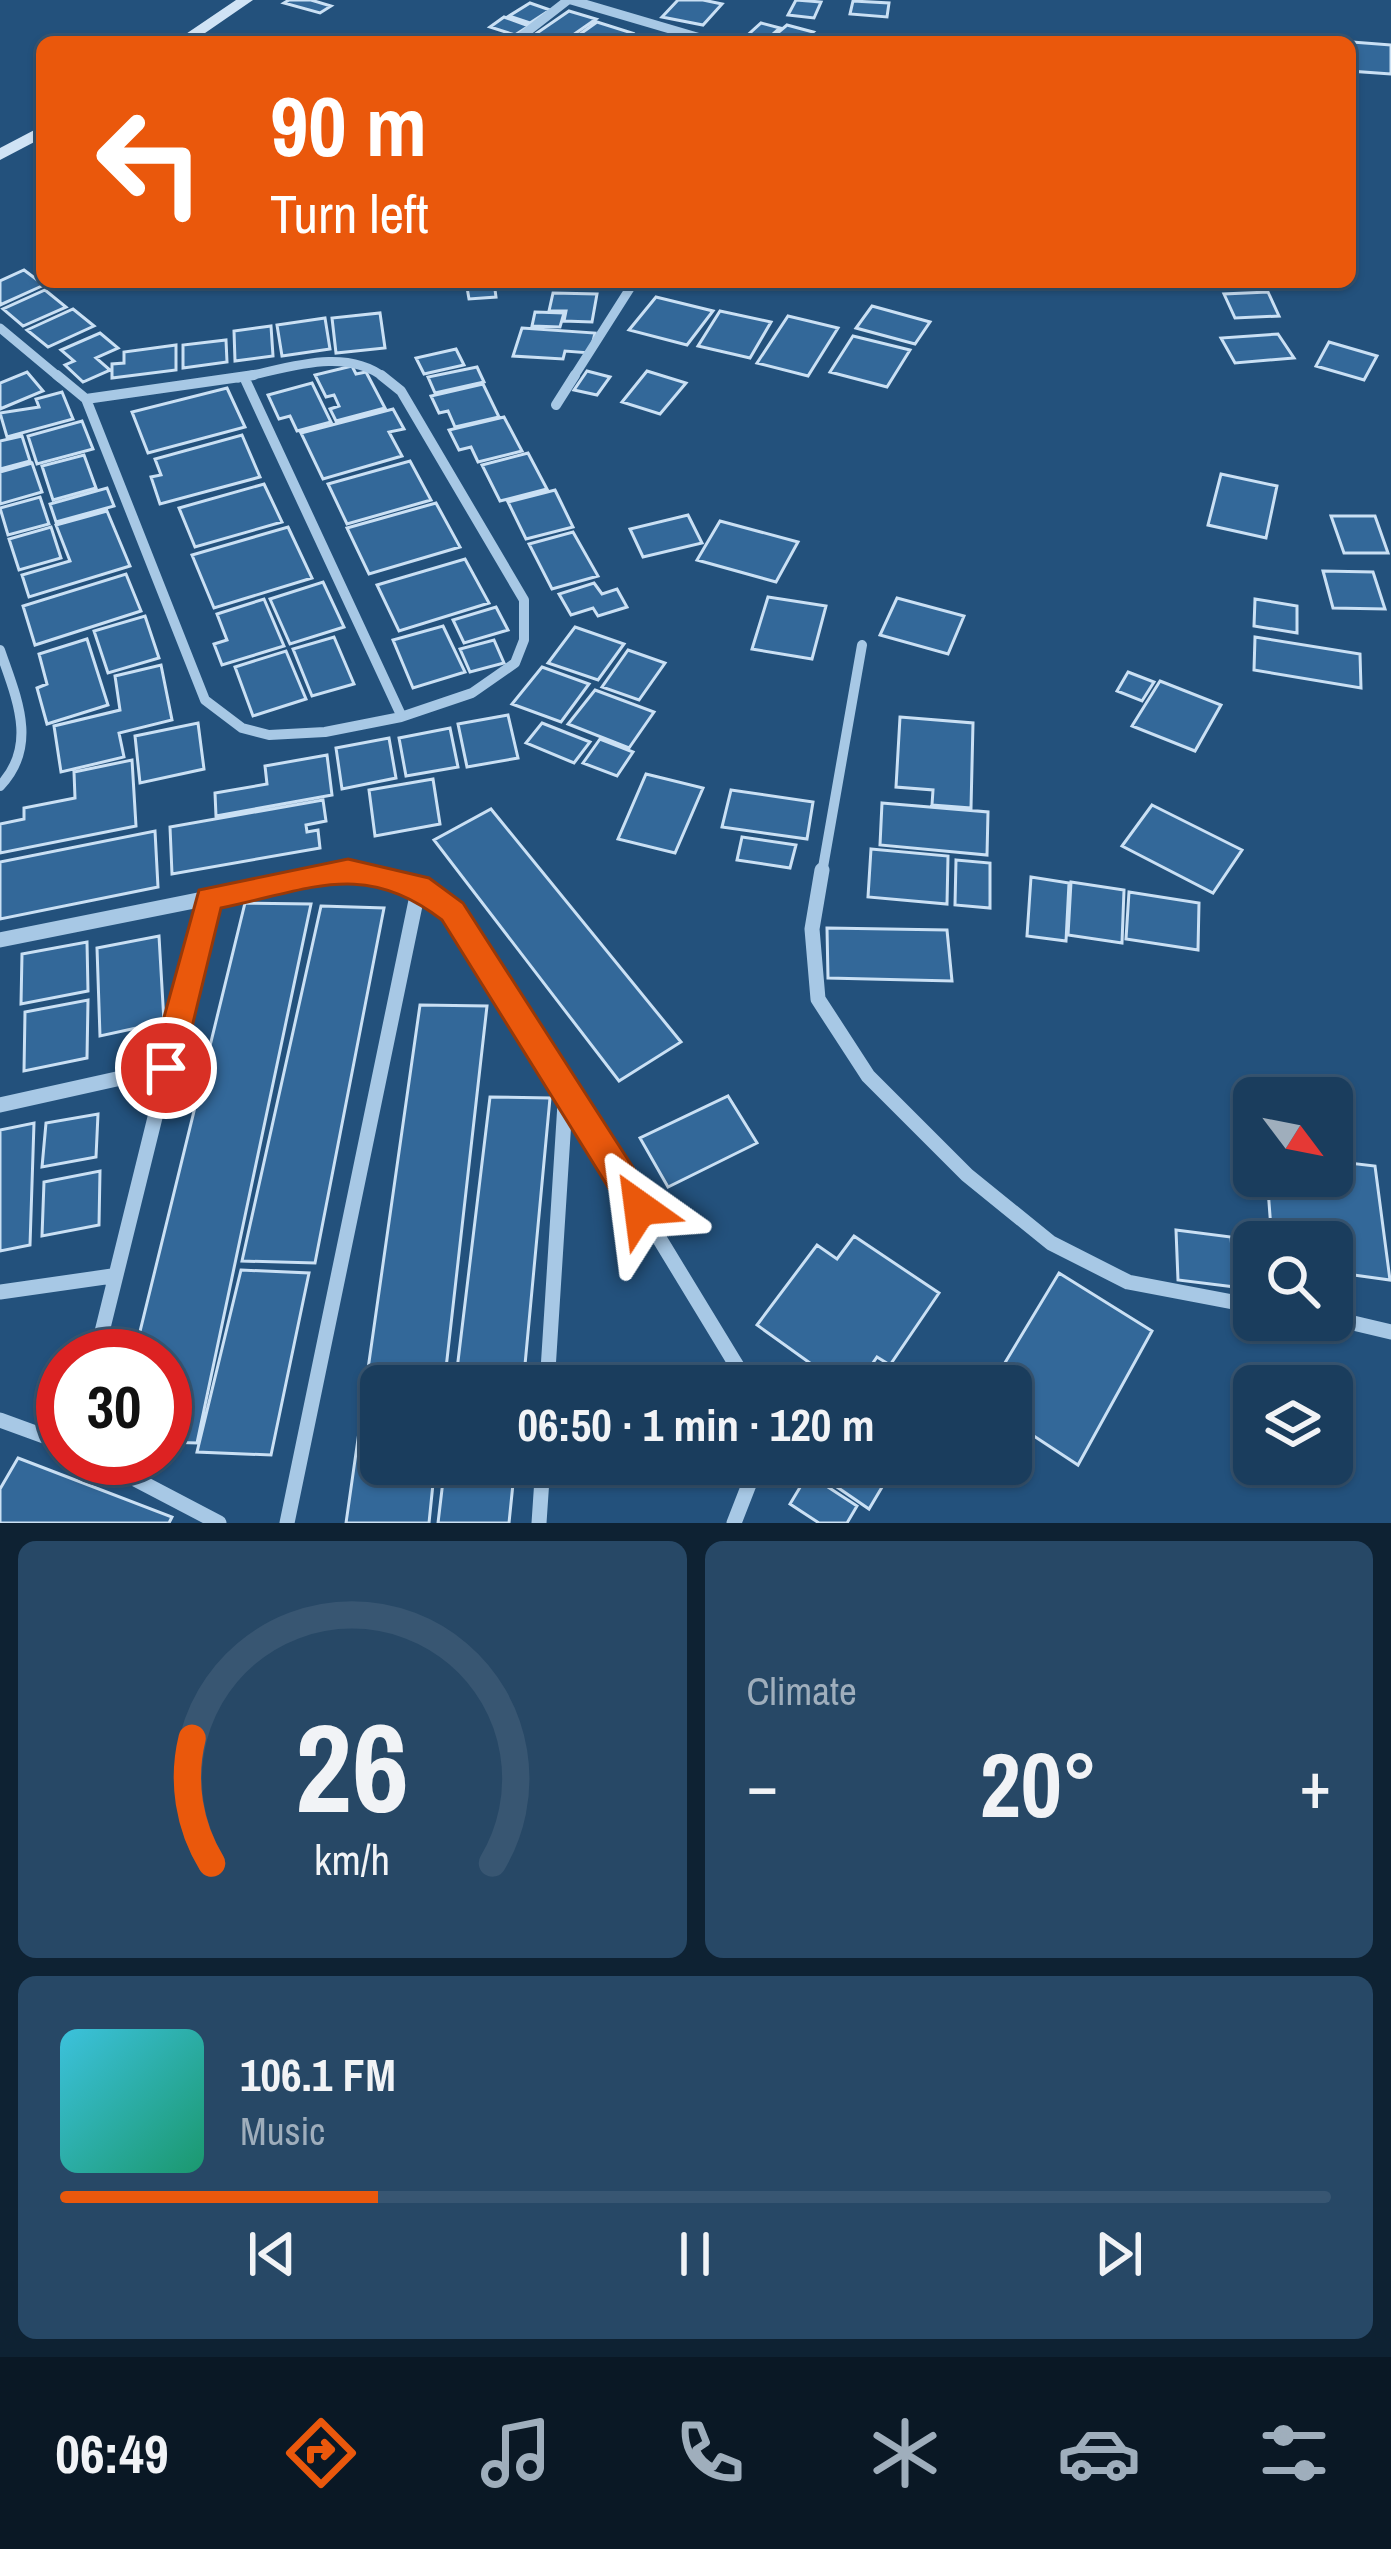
<!DOCTYPE html>
<meta charset="utf-8">
<style>
:root{--surface:#1a3d5d;--page:#274866;--text:#f1f3f6;--muted:#9faebc;--line:#385672;--accent:#ea580c}
body{margin:0;font-family:"Archivo Narrow",sans-serif;background:var(--page);color:var(--text);height:100vh;display:flex;flex-direction:column;font-size:45px;white-space:nowrap}
*{box-sizing:border-box;margin:0}
p{font-size:39px;color:var(--muted)}
.icon{flex:none;width:66px;height:66px;fill:none;stroke:currentColor;stroke-width:2;stroke-linecap:round;stroke-linejoin:round}
.map{position:relative;height:1523px;overflow:hidden}
.drawer{display:flex;flex-direction:column;gap:18px;padding:18px;background:#0e2233;flex:1}
.drawer>*{flex:none}
.banner{position:absolute;left:36px;top:36px;width:1320px;height:252px;border-radius:18px;box-shadow:0 3px 9px #0004,0 0 0 3px var(--line);background:#ea580c;color:#fff;overflow:hidden}
.needle{width:78px;rotate:122deg}
.buttons{position:absolute;left:1233px;top:1077px;display:grid;gap:24px}
.buttons a{display:grid;place-items:center;width:120px;height:120px;border-radius:18px;background:var(--surface);box-shadow:0 3px 9px #0004,0 0 0 3px var(--line);font-size:60px}
.speed{position:absolute;left:36px;top:1329px;display:flex;gap:24px;font-size:60px;font-weight:700;text-align:center}
.speed>*{display:grid;place-content:center;width:156px;height:156px;border-radius:50%;background:var(--surface);box-shadow:0 3px 9px #0004,0 0 0 3px var(--line);line-height:1}
.speed .limit{border:18px solid #d22;background:#fff;color:#111}
.pin{position:absolute;display:grid;place-items:center;width:102px;height:102px;color:#fff;margin:-51px;border:6px solid #fff;border-radius:50%;box-shadow:0 3px 12px #0007}
.me{position:absolute;width:132px;margin:-66px;rotate:329deg;stroke-linejoin:round;filter:drop-shadow(0 0 9px #0008)}
.turn{display:flex;align-items:center;gap:42px;height:252px;padding:0 36px;font-size:54px}
.turn .icon{width:156px;height:156px;stroke-width:2.5}
.turn b{display:block;font-size:84px;line-height:102px}
.big{font-size:90px;font-weight:700;line-height:1.1}
.drawer .widget{flex:1;display:flex;flex-direction:column;justify-content:center;gap:18px;min-width:0;padding:0 42px;border-radius:18px;background:var(--page)}
.drawer .dial{align-items:center;gap:0}
.dial svg{height:312px;overflow:visible;fill:none;stroke:var(--line);stroke-width:7;stroke-linecap:round;text-anchor:middle}
.dial text{fill:var(--text);stroke:none}
.song{display:flex;align-items:center;gap:36px}
.cover{width:144px;height:144px;border-radius:18px;background:linear-gradient(135deg,hsl(190 70% 55%),hsl(160 70% 35%))}
.played{height:12px;border-radius:6px;background:linear-gradient(90deg,var(--accent) 25%,var(--line) 25%)}
.keys{display:flex;justify-content:space-around;direction:ltr}
.heat{display:flex;justify-content:space-between;align-items:center;font-size:66px;direction:ltr}
.drawer .tiles{flex:1;display:grid;gap:18px;grid-template-columns:1fr 1fr}
.widget:last-child{grid-column:span 2}
.trip{position:absolute;left:360px;top:1365px;width:672px;height:120px;border-radius:18px;background:var(--surface);box-shadow:0 3px 9px #0004,0 0 0 3px var(--line);font-weight:700;line-height:120px;text-align:center}
.tab-bar{display:flex;height:192px;justify-content:space-around;align-items:center;background:#0a1825;color:var(--muted)}
.tab-bar .icon{width:84px;height:84px}
.tab-bar .selected{color:var(--accent)}
.tab-bar b{font-size:54px;color:var(--text)}
.map>svg:first-child{display:block}
.building{fill:#336899;stroke:#cae0f4;stroke-width:3}
.lines{fill:none;stroke-linecap:round;stroke-linejoin:round}
.street-far2{stroke:#a7c8e5;stroke-width:9}
.street-far1{stroke:#a7c8e5;stroke-width:10}
.street{stroke:#a7c8e5;stroke-width:15}
.secondary{fill:#d0e3f5;fill-rule:evenodd}
.route{fill:#ea580c;stroke:#983908;stroke-width:3}
</style>
<div class="map">
<svg width="1391" height="1523" viewBox="0 0 1391 1523">
<rect width="100%" height="100%" fill="#23517c"/>
<path class="building" d="M289,0H311L331,6L320,13L284,3Z
M678,0H703L722,4L703,25L662,17Z
M796,0L821,2L814,18L788,15Z
M853,1L889,3L887,17L850,14Z
M530,3L550,10L530,23L509,16Z
M569,11L596,19L563,42L534,35Z
M504,17L529,26L515,35L490,27Z
M597,22L632,33L619,42H569Z
M761,23L780,28L764,42H740Z
M787,25L813,32L809,35L821,38L768,41Z
M1326,40L1391,45V74L1350,71V42Z
M24,270L44,285L0,305V281Z
M466,282H494L496,297L469,299Z
M45,290L66,307L23,326L3,309Z
M1268,292L1279,316L1235,318L1224,294Z
M553,293L597,294L592,322L564,321L566,311H549Z
M656,297L713,311L687,345L629,330Z
M872,306L930,322L915,344L856,328Z
M73,309L94,326L48,347L27,330Z
M720,311L771,322L750,358L698,346Z
M535,312L564,313L560,327L532,326Z
M380,313L385,348L336,353L332,318Z
M788,316L838,328L808,376L757,363Z
M325,318L330,349L282,356L277,325Z
M271,326L273,356L235,361L234,331Z
M522,328L595,333L590,353L565,351L563,359L513,356Z
M100,333L118,348L96,358L110,370L83,382L65,365L74,361L61,350Z
M1278,334L1294,358L1235,363L1221,338Z
M853,336L910,350L887,387L830,372Z
M226,340L227,362L183,368V345Z
M1329,342L1377,356L1364,380L1316,366Z
M176,345V370L112,378V364L124,363V352Z
M456,349L464,365L424,374L416,358Z
M352,366L356,374L366,372L385,408L336,421L330,409L339,406L334,395L326,397L315,375Z
M477,367L484,382L435,393L428,377Z
M587,371L610,377L597,395L574,390Z
M647,371L686,383L660,414L622,402Z
M27,372L43,391L0,409V383Z
M312,383L331,422L297,431L290,416L279,419L268,395Z
M483,384L499,417L455,427L448,411L439,413L431,396Z
M227,388L245,427L148,453L132,412Z
M62,392L73,419L7,437L0,413L39,407L36,399Z
M393,409L404,429L389,432L402,456L323,479L301,433Z
M504,417L522,451L478,462L471,447L459,450L449,430Z
M82,421L93,449L37,464L28,436Z
M242,435L260,477L160,504L151,477L161,475L155,459Z
M22,436L30,461L0,469V441Z
M528,453L547,489L500,501L482,465Z
M84,455L96,488L53,500L42,466Z
M410,461L431,500L347,524L328,484Z
M32,463L42,492L0,504V472Z
M1221,474L1277,486L1266,538L1208,525Z
M264,484L282,522L195,547L179,508Z
M107,488L114,506L56,522L50,504Z
M555,490L573,527L526,539L508,502Z
M40,497L49,524L8,535L0,508Z
M436,503L460,547L369,574L347,528Z
M107,511L130,566L29,597L22,575L70,561L56,525Z
M688,515L702,543L643,557L630,529Z
M1331,516H1375L1388,553H1344Z
M720,521L798,542L776,582L697,560Z
M51,527L61,558L19,570L9,539Z
M288,527L312,578L214,608L192,555Z
M573,532L598,576L552,589L529,544Z
M465,559L489,603L399,631L377,585Z
M1323,571L1373,572L1385,609L1333,608Z
M126,574L141,611L35,645L23,606Z
M323,582L344,627L290,644L270,599Z
M594,583L602,594L617,589L627,607L598,616L593,608L571,615L559,594Z
M768,597L826,606L812,659L752,649Z
M897,598L964,616L948,654L880,635Z
M264,599L284,646L222,665L214,644L227,640L217,614Z
M1255,599L1297,606V633L1254,626Z
M496,607L508,630L464,643L453,620Z
M145,616L159,658L108,673L94,631Z
M443,626L465,672L413,688L393,640Z
M575,627L624,644L598,680L548,663Z
M334,637L354,684L312,696L293,649Z
M1255,637L1360,654L1361,688L1254,670Z
M87,639L108,705L47,724L37,688L47,684L39,654Z
M494,640L504,663L470,672L460,649Z
M628,650L665,663L639,700L602,687Z
M286,651L306,699L253,716L235,667Z
M161,665L172,720L119,733L124,757L61,772L54,726L120,710L115,676Z
M542,667L589,684L561,722L512,704Z
M1128,672L1154,682L1142,701L1117,691Z
M1160,681L1221,705L1195,751L1132,726Z
M595,690L654,712L629,748L568,724Z
M508,715L518,758L467,767L458,724Z
M900,717L973,723L971,808L932,805L933,790L896,787Z
M198,723L204,769L140,783L135,736Z
M542,723L590,742L574,763L526,743Z
M450,728L458,767L406,776L399,738Z
M389,738L396,778L342,789L336,748Z
M600,739L633,752L617,776L583,763Z
M327,755L332,795L216,816L215,793L267,784L265,766Z
M132,760L136,826L0,853V824L24,819V808L75,798L74,772Z
M646,774L703,788L675,853L618,839Z
M433,779L440,824L375,836L369,790Z
M731,790L813,802L807,839L722,827Z
M323,800L326,821L306,825L307,832L318,830L320,848L172,874L170,827Z
M882,803L988,812L987,855L880,845Z
M1152,805L1242,850L1213,893L1122,846Z
M491,809L681,1042L619,1081L434,840Z
M155,831L158,887L0,919V862Z
M742,837L796,845L790,868L737,860Z
M871,849L948,856L947,904L868,897Z
M956,860L990,863V908L955,905Z
M1031,877L1069,883L1066,941L1027,936Z
M1071,882L1124,890L1122,943L1068,935Z
M1129,892L1199,903L1198,950L1126,939Z
M245,903L311,904L197,1443L165,1442V1356H134Z
M321,906L384,908L315,1263L242,1261Z
M827,928L947,930L952,981L828,978Z
M159,936L164,1022L100,1036L97,948Z
M87,942L88,991L21,1004L22,954Z
M88,1000L87,1058L24,1071L25,1012Z
M420,1005L487,1006L444,1386H381V1464H435L429,1523H346Z
M728,1096L757,1143L668,1187L640,1138Z
M490,1097L550,1098L523,1386H455Z
M98,1114L96,1157L42,1167L46,1123Z
M34,1123L30,1245L0,1251V1130Z
M1332,1161L1375,1166L1390,1280L1332,1272V1242H1272L1267,1176H1332Z
M100,1171L99,1225L42,1236L44,1182Z
M1176,1230L1231,1237L1235,1287L1178,1280Z
M854,1236L939,1293L890,1365L877,1357L857,1386H842L757,1325L817,1245L837,1259Z
M241,1270L309,1273L271,1455L197,1452Z
M1059,1273L1152,1331L1078,1465L1011,1421V1386H991Z
M18,1458L172,1517L169,1523H0V1489Z
M445,1464H515L509,1523H438Z
M829,1464H890L894,1467L869,1509L821,1476Z
M808,1474L857,1506L847,1523H819L790,1504Z"/>
<g class="lines">
<path class="street-far2" d="M571,0L714,42
M514,42L568,0
M0,328L60,378
M238,378C283,370 344,345 385,378
M573,378L634,282"/>
<path class="street-far1" d="M57,375L86,399
M244,377L401,715
M86,399L205,700L242,728L269,735L325,732L401,717L472,693L515,663L524,640V600L401,391L381,375
M86,399L254,375
M556,405L575,375
M0,650C16,697 39,745 0,786
M333,873H362
M822,873L862,645"/>
<path class="street" d="M348,870L419,886L452,912L566,1085L749,1386
M822,870L812,929L818,999L868,1076L967,1175L1051,1243L1128,1282L1254,1306
M0,940L348,870
M0,1105L166,1068
M0,1292L112,1276
M1332,1318L1391,1332
M96,1356L209,899
M547,1386L566,1088
M0,1420L63,1443
M95,1458L219,1523
M287,1523L419,886
M539,1523L543,1464
M734,1523L757,1464"/>
<path class="secondary" d="M236,0H253L192,42H174Z
M42,126V138L0,160V148Z"/>
</g>
<path class="route" d="M348,859L429,878L463,903L652,1197L657,1208L652,1219L640,1224L628,1219L442,920C364,859 310,890 221,908L182,1068L177,1078L166,1082L155,1078L150,1068L199,890Z"/>
</svg>
<div class="buttons">
<a><svg class="needle" viewBox="-14 -14 28 28"><path d="M0-13l5 13h-10z" fill="#e53935"/><path d="M0 13l5-13h-10z" fill="#9faebc"/></svg></a>
<a><svg class="icon" aria-label="search" viewBox="0 0 24 24"><circle cx="10" cy="10" r="6"/><path d="M15 15l6 6"/></svg></a>
<a><svg class="icon" aria-label="layers" viewBox="0 0 24 24"><path d="M12 4l9 5-9 5-9-5zM3 14l9 5 9-5"/></svg></a>
</div>
<div class="speed"><div class="limit">30</div></div>
<div class="pin" style="left:166px;top:1068px;background:#d93025"><svg class="icon" aria-label="arrive" viewBox="0 0 24 24"><path d="M6 21V4h12l-3 4 3 4H6"/></svg></div>
<svg class="me" style="left:640px;top:1208px" viewBox="-20 -20 40 40"><path d="M0-17L14 15 0 8-14 15z" fill="#ea580c" stroke="#fff" stroke-width="4"/></svg>
<div class="trip">06:50 · 1 min · 120 m</div>
<div class="banner">
<div class="turn"><svg class="icon" aria-label="left" viewBox="0 0 24 24"><path d="M17 20v-9H6M10 6l-5 5 5 5"/></svg><div><b>90 m</b>Turn left</div></div>
</div>
</div>
<section class="drawer">
<div class="tiles">
<div class="widget dial"><svg viewBox="0 0 100 80">
<path d="M14 69A42 42 0 1 1 86 69"/>
<path d="M14 69A42 42 0 0 1 9 37" stroke="#ea580c"/>
<text x="50" y="56" font-size="32" font-weight="700">26</text>
<text x="50" y="72" font-size="11">km/h</text>
</svg></div>
<div class="widget"><p>Climate</p>
<div class="heat"><a>−</a><b class="big">20°</b><a>+</a></div>
</div>
<div class="widget">
<div class="song"><i class="cover"></i><div><b>106.1 FM</b><p>Music</p></div></div>
<div class="played"></div>
<div class="keys"><svg class="icon" aria-label="previous" viewBox="0 0 24 24"><path d="M18 5L8 12l10 7zM5 5v14"/></svg><svg class="icon" aria-label="pause" viewBox="0 0 24 24"><path d="M8 5v14M16 5v14"/></svg><svg class="icon" aria-label="next" viewBox="0 0 24 24"><path d="M6 5l10 7-10 7zM19 5v14"/></svg></div>
</div>
</div>
</section>
<nav class="tab-bar">
<b>06:49</b>
<svg class="icon selected" aria-label="directions" viewBox="0 0 24 24"><path d="M12 3l9 9-9 9-9-9zM9 14v-3h6M13 9l2 2-2 2"/></svg>
<svg class="icon" aria-label="music" viewBox="0 0 24 24"><path d="M9 18V5l10-2v13"/><circle cx="6" cy="18" r="3"/><circle cx="16" cy="16" r="3"/></svg>
<svg class="icon" aria-label="phone" viewBox="0 0 24 24"><path d="M5 4h4l2 5-3 2q2 4 5 5l2-3 5 2v4C11 20 4 13 5 4z"/></svg>
<svg class="icon" aria-label="climate" viewBox="0 0 24 24"><path d="M12 3v18M4 7l16 10M4 17L20 7"/></svg>
<svg class="icon" aria-label="car" viewBox="0 0 24 24"><path d="M5 17H2v-5l4-1 3-4h7l3 4 3 1v5h-3M9 17h6M6 11h13"/><circle cx="7" cy="17" r="2"/><circle cx="17" cy="17" r="2"/></svg>
<svg class="icon" aria-label="filters" viewBox="0 0 24 24"><path d="M4 7h16M4 17h16"/><circle cx="9" cy="7" r="2"/><circle cx="15" cy="17" r="2"/></svg>
</nav>
